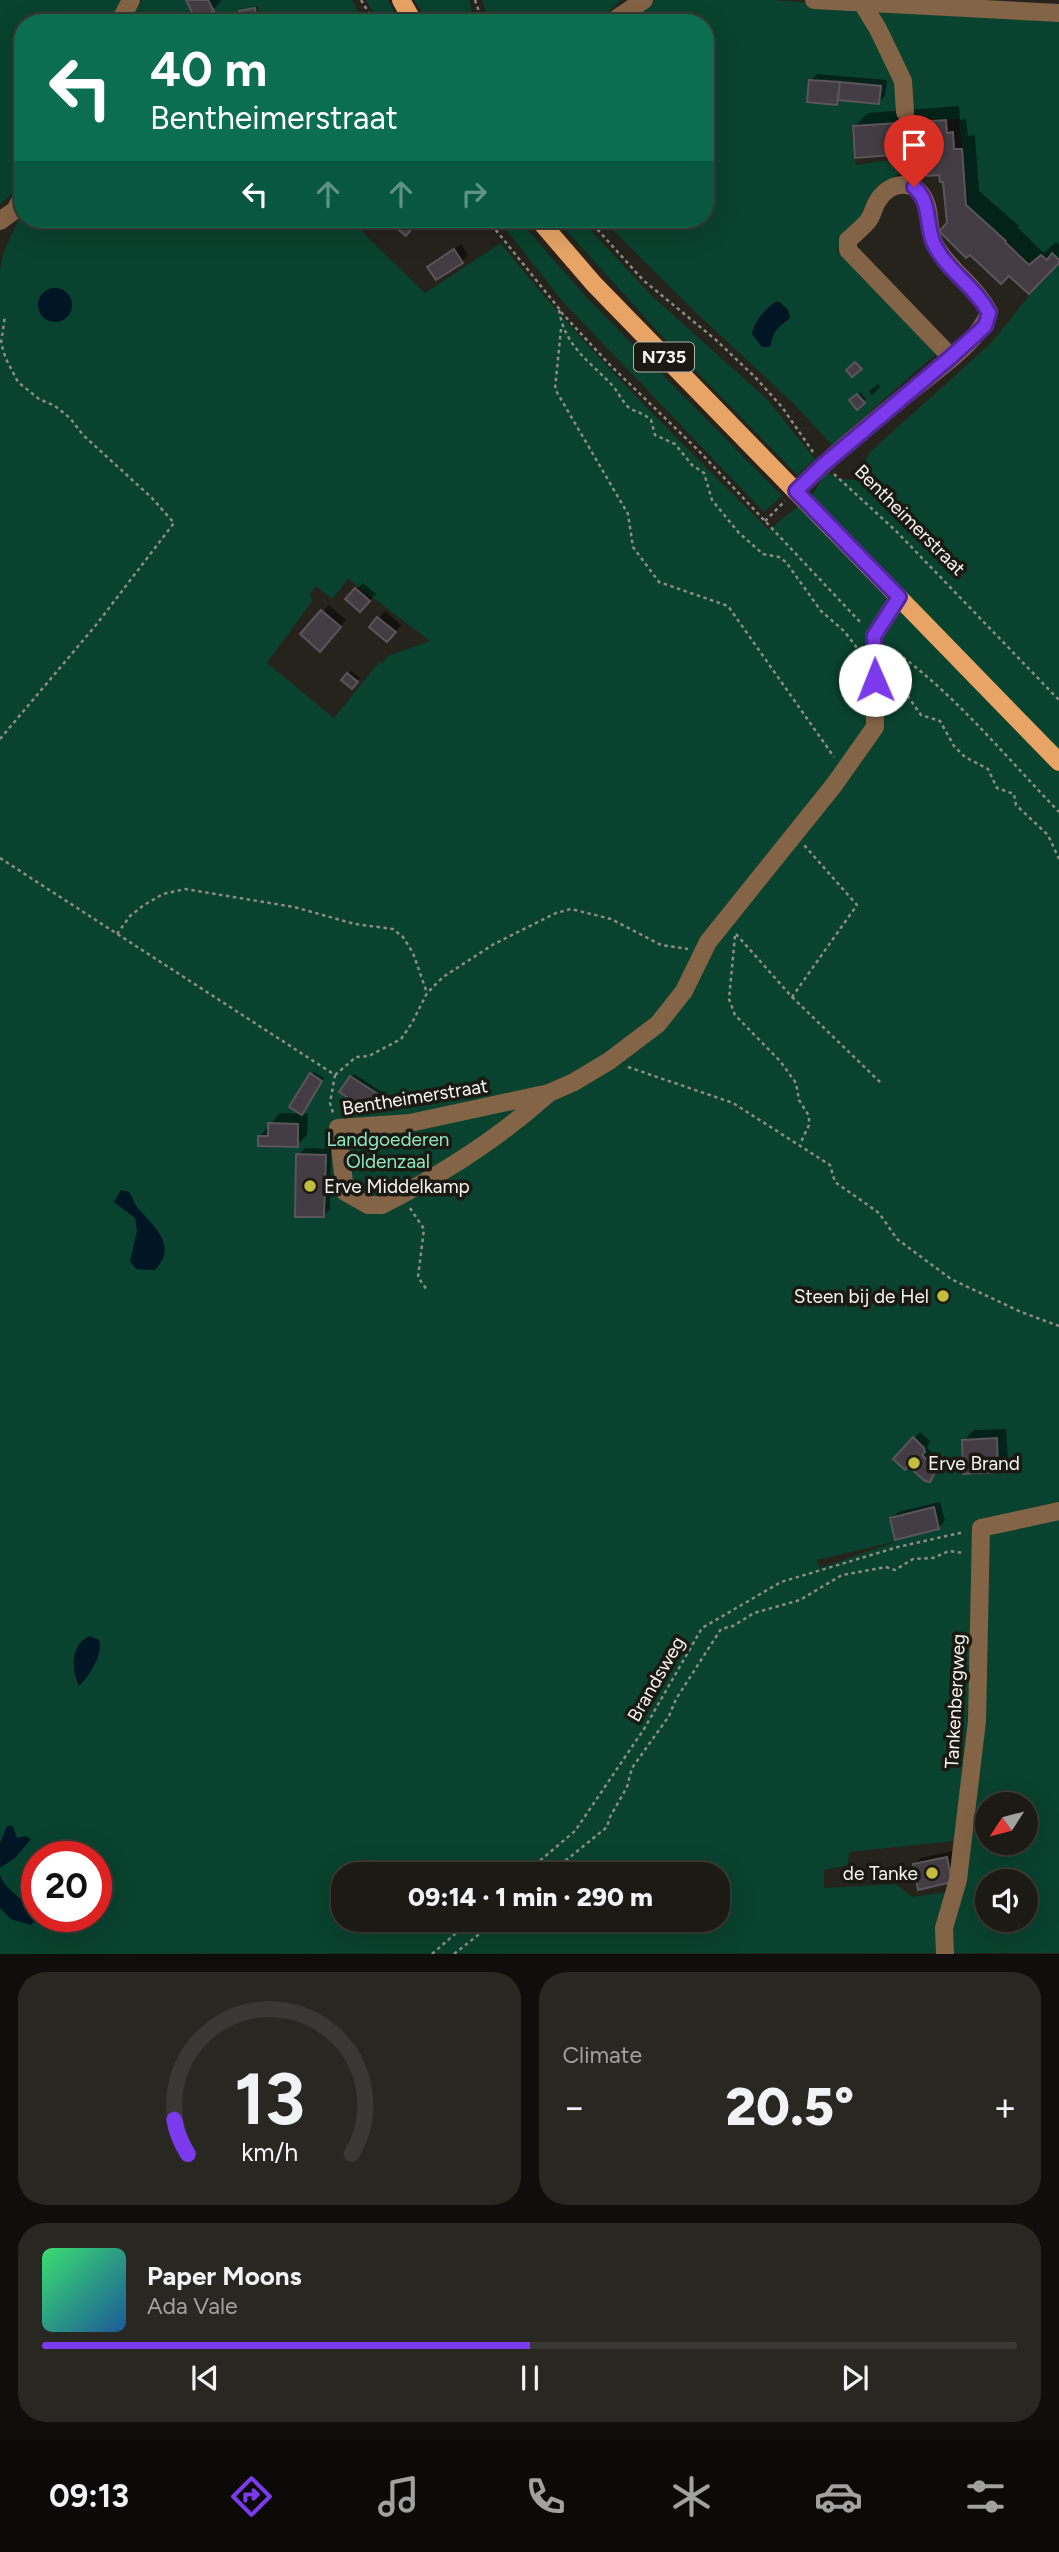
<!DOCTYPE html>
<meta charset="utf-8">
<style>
:root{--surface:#1c1a15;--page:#292722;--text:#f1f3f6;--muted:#a0a1a0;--line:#3a3834;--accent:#7c3aed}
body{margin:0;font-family:Figtree,sans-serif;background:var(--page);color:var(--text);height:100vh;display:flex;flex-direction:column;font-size:26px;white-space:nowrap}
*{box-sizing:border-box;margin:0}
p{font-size:23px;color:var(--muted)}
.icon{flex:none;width:38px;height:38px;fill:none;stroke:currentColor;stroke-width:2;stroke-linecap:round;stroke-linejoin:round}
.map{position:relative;height:1954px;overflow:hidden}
.side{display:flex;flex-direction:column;gap:18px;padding:18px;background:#0f0e0c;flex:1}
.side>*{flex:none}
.guide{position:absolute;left:14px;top:14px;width:700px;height:214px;border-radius:28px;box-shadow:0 7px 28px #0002,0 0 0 2px var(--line);background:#0b6e4f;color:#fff;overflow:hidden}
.needle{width:46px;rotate:234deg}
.fabs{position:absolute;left:975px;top:1792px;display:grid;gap:14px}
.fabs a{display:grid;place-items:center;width:63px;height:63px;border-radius:50%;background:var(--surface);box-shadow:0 7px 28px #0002,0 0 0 2px var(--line);font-size:35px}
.speed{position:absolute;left:21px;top:1841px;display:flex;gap:14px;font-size:35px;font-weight:700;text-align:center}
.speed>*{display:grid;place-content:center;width:91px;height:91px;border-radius:50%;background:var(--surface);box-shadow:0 7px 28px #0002,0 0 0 2px var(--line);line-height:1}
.speed .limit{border:10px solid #d22;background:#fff;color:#111}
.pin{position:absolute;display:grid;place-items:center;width:60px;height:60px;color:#fff;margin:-72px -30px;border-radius:50% 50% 50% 0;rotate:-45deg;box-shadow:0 0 7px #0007}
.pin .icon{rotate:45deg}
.me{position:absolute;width:77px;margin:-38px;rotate:359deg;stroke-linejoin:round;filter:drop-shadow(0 0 5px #0008)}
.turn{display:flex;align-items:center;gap:24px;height:147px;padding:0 21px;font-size:32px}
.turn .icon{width:91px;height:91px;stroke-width:2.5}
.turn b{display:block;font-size:49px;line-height:60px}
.lanes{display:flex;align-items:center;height:66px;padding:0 21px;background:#0003;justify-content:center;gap:35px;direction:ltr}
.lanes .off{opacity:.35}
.big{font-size:52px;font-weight:800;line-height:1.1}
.side .tile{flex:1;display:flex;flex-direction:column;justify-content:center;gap:10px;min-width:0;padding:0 24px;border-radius:28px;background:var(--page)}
.side .dial{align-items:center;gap:0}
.dial svg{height:182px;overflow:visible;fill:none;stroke:var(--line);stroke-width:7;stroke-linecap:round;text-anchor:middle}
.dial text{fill:var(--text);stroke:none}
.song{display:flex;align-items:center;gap:21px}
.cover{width:84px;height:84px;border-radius:10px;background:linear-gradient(135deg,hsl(140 70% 55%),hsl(210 70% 35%))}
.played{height:7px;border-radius:4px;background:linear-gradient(90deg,var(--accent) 50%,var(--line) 50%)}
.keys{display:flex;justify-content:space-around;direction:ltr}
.heat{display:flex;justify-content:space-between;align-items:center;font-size:38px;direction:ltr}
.side .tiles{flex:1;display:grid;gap:18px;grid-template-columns:1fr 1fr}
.tile:last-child{grid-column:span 2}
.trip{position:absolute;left:331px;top:1862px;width:399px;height:70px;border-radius:28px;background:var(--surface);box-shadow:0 7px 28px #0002,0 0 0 2px var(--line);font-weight:800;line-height:70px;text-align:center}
.tab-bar{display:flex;height:112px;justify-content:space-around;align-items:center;background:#0b0a08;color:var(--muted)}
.tab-bar .icon{width:49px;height:49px}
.tab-bar .selected{color:var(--accent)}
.tab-bar b{font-size:32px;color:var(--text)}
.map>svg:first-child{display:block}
.green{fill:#09422e;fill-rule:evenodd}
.water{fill:#001625}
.shadow{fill:#0007}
.building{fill:#433d43;stroke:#5b555b;stroke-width:2}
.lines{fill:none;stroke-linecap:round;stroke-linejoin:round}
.path{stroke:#8e8c86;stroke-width:2.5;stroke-dasharray:3.5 3.5;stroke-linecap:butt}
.minor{stroke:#846446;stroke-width:18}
.major{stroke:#e7a465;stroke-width:18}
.route-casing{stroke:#51269a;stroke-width:18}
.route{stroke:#7c3aed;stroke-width:12}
.poi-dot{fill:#c4bc3e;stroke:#1b1913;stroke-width:2.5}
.labels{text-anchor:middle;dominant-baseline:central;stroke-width:7;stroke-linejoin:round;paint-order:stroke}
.shield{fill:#1b1913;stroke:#b4b2ad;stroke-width:2}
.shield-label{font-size:18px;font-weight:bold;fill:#f5f4ef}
.street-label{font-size:19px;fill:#f5f4ef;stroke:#1b1913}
.park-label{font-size:19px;fill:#8fe7c0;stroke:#1b1913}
.poi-label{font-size:19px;fill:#f5f4ef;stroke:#1b1913;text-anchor:start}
</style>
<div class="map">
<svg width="1059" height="1954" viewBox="0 0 1059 1954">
<rect width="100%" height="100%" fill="#25231c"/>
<path class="green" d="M0,0H126L112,23H23V179L17,190L0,204Z
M142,0H352L365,23H129Z
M366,0H388L400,23H379Z
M414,0H469L475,23H428Z
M482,0H621L597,23H490Z
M655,0H773L1059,21V1953L0,1954V270L4,251L23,210V219H370L362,232L425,293L501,243C582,347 677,438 769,530L812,495L826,472L839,479L856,480L870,452L990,344L1034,290L1051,274L1041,263L1034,269L999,232L994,236L969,208L959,119H934L851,128L856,165L917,156L906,168L881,186L870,217L836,250L923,340L938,352L832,445L794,404L692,309L602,219H705V23H614L635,7ZM778,301L788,310L790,318L776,327L762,347L753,334C754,322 767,306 778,301ZM348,579L430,641L388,656L382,664L379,662L334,718L267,663L312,601L310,594L316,586L332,599ZM898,1541L820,1568L817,1560ZM987,1804H1026V1843H987ZM955,1841L947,1892L912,1897L896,1884L824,1888V1870L848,1865L849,1852ZM37,1857H96V1916H37ZM343,1874H718V1920H343ZM987,1881H1026V1920H987Z
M498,219H518L587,298L782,496L764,512L563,302Z
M556,219H580L652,296L768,400L815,459L797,475L659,333Z"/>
<path class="water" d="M38 305a17 17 0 1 1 34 0a17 17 0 1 1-34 0Z
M778,301L788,310L790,318C779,327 773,330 771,345L768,347H762L752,334C754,322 767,306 778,301Z
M121,1190L129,1192C133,1197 133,1202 137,1207C153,1227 179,1244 155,1270L136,1269L130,1261L137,1231L135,1218L114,1202Z
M90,1636L99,1640C104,1654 89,1676 79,1686C71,1669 70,1644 90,1636Z
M7,1826H13L17,1838L25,1836L31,1839L16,1857L0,1868V1843Z
M0,1875C7,1894 31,1902 39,1918L31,1925L11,1919L0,1908Z"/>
<path class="shadow" d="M188,0H222L213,10Z
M257,6L259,15L256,18L240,12Z
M817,74L887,80L885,96L879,102L841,99L837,103L811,80Z
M959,106L960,120L966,119L968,136L975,135L979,191L1019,226L1017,227L1044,253L1056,242L1059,245V261L1009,273L970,252L949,224L945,180L940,173L919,151L854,127L868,113Z
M461,244L468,255L462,261L429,267Z
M878,384L880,387L872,395L869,391Z
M860,392L866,399L857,407L851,400Z
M363,583L376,594L360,610L348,599Z
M329,605L346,620L326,643L302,634Z
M385,611L401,625L394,634L371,627Z
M351,671L360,678L352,687L344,680Z
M314,1072L324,1078L304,1110L311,1074Z
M354,1074L382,1092L372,1107L351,1077Z
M280,1113L308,1114L307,1135L297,1145L260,1136Z
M305,1148L331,1149L330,1209L323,1216L298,1155Z
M1006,1429L1008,1460L998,1471L963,1441L974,1430Z
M920,1432L930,1441L927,1448L942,1461L938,1465L940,1469L929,1480L908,1464L914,1439Z
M940,1502L945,1521L938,1528L892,1518L898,1512Z
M953,1851L958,1874L914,1864L921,1858Z"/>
<path class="building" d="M186,0H208L214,11L196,20Z
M255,8L257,19L241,23L239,11Z
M809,80L840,82L837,105L807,102Z
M840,82L881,86L879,104L838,100Z
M946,120L947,133L953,132L954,149H962L966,205L1006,241L1005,242L1029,265L1041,255L1047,260L1052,253L1059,260V263L1029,294L1009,276L1001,284L970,255L966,258L939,231L947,223L943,182H940L939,175L927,176L919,169L918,153L855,158L853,126Z
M390,219H419L406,236L388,221Z
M454,249L463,263L436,280L427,267Z
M855,362L862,369L852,377L846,370Z
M857,394L865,403L857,410L849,400Z
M355,588L370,601L360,612L345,599Z
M321,610L341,627L320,652L300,634Z
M377,617L396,632L387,642L369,627Z
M347,673L358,682L352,689L341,680Z
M310,1073L322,1081L302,1115L289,1107Z
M350,1076L381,1096L370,1112L339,1092Z
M268,1123L298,1124V1147L258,1146V1136H268Z
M296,1154L326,1155L324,1217H295Z
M913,1437L924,1448L925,1452L922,1455L937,1469L930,1482L925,1481L908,1466L905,1470L893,1459Z
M997,1438L998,1472L963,1474L962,1440Z
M934,1507L939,1529L895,1540L890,1518Z
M947,1857L952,1882L918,1890L913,1864Z"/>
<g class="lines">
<path class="path" d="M361,0L375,23
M475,0L483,23
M487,219L561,311
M588,219L643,280L716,340L755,377L782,407L813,452
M559,310C565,346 587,359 611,384C617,390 621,399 627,406C634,412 644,413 651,420L655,435L675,444L692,465L704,473L712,500L739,533L763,554L779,557L786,562L821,611L844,631L858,649
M561,312L609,364L698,450L862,624
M561,329L555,389L628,514L633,547L659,582L728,606L834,757
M834,474L896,531L1059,700
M765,521L785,501
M892,649C955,694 1005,756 1059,812
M890,684L907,695L921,715L940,721L954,746L965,757L988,769L997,788L1014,794L1016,805L1048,835L1059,859
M0,739L96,625L174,523L152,498L83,435L70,418L55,406L39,399L18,382L6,359L1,343L5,316
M0,858L335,1075L330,1103L333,1113
M117,934L130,916L144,905L163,894L185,889L294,907L355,924L393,929L403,937L413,953L427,993
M736,934L792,997L857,905L804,845
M735,936L729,999L735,1015L780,1061L796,1083L799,1100L809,1116V1125L800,1144
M792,997L881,1083
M628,1067L733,1103L830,1165L835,1182L879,1213L897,1239L951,1279L1021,1312L1059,1326
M335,1075L356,1057L369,1056L401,1039L412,1023L427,993L443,977L494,944L556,913L571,909L611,919L661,945L688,949
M410,1208L424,1229L418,1277L427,1290
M524,1874L575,1831L644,1729L702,1628L781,1582L898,1547L964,1532
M549,1874L607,1827L610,1817L627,1787L632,1768L669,1716L676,1699L721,1629L733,1626L754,1613L800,1600L842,1575L886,1567L895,1570L913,1559L933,1558L949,1551L964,1553
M432,1954L471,1920
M454,1954L497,1920"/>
<path class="minor" d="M814,0L1059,13
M862,3L878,29L903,81L905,112
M119,23L131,0
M610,23L644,0
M0,221L15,210L23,196
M796,491C830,457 868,426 906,395C931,374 979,343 989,312C976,286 950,271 935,245C928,233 931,216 926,203C917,178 890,180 877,202C873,208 873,215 868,221C862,228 855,234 848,240V250L951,357
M549,1093C498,1139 443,1174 382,1205H368L345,1192L338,1128L410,1123L549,1093L574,1082L609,1061L658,1024L684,991L708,942L834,785L875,727L874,636L899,597
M945,1954L944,1928L958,1880L977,1721L981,1528L1059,1511"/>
<path class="major" d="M401,0L414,23
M538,219L594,284L1059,762"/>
</g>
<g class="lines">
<g class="route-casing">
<path id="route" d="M875,680L874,636L899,597L796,491L823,465L951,357L985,326L989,313C975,286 947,271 934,244C925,224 932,203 914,187"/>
</g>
<use href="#route" class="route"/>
</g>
<g class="poi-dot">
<circle cx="310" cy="1186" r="7"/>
<circle cx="943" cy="1296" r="7"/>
<circle cx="914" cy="1463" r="7"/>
<circle cx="932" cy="1873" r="7"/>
</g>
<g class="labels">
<rect class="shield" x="634" y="342.5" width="60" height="29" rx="5"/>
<g class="shield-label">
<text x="664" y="357">N735</text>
</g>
<g class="street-label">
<text transform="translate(910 520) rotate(45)">Bentheimerstraat</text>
<text transform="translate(415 1097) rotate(-9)">Bentheimerstraat</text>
<text transform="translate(656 1679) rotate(-60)">Brandsweg</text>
<text transform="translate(955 1701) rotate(-87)">Tankenbergweg</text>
</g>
<g class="park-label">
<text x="388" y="1139">Landgoederen<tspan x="388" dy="22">Oldenzaal</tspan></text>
</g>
<g class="poi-label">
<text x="324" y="1186">Erve Middelkamp</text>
<text x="929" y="1296" text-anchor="end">Steen bij de Hel</text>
<text x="928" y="1463">Erve Brand</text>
<text x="918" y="1873" text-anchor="end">de Tanke</text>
</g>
</g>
</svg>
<div class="fabs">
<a><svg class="needle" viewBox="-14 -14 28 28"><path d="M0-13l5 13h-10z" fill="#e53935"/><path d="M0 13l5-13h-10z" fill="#a0a1a0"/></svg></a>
<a><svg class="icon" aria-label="sound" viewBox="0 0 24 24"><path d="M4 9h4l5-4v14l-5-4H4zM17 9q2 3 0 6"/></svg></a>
</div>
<div class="speed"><div class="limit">20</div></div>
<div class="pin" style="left:914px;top:187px;background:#d93025"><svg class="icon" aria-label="arrive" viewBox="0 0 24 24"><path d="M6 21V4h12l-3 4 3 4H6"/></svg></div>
<svg class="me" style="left:875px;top:680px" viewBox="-20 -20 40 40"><circle r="19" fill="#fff"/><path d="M0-13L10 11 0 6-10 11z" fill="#7c3aed"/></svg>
<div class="trip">09:14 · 1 min · 290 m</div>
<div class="guide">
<div class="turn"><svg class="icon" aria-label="left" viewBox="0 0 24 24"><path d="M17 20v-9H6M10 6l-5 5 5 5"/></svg><div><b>40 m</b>Bentheimerstraat</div></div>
<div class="lanes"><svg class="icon" aria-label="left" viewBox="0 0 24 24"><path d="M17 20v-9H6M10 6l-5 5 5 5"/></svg><svg class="icon off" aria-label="ahead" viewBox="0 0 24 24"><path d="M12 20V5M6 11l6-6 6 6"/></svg><svg class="icon off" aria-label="ahead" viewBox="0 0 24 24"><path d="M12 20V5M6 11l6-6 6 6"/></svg><svg class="icon off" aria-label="right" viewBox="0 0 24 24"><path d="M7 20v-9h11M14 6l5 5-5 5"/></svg></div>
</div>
</div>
<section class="side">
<div class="tiles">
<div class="tile dial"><svg viewBox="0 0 100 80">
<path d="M14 69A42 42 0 1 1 86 69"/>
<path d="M14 69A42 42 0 0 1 8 54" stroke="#7c3aed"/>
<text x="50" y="56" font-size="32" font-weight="700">13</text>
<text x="50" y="72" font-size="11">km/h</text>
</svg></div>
<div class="tile"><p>Climate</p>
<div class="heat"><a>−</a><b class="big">20.5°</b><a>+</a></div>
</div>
<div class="tile">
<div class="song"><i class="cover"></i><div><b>Paper Moons</b><p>Ada Vale</p></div></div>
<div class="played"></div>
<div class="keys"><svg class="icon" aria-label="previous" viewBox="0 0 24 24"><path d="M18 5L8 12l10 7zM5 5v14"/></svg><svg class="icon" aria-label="pause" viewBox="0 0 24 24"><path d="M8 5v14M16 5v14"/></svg><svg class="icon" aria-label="next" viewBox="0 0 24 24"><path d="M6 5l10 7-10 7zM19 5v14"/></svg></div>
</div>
</div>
</section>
<nav class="tab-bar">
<b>09:13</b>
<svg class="icon selected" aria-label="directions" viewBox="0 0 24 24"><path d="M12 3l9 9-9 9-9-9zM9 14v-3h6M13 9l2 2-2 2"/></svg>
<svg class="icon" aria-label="music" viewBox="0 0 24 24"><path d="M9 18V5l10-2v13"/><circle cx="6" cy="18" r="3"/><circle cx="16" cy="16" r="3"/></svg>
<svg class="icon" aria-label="phone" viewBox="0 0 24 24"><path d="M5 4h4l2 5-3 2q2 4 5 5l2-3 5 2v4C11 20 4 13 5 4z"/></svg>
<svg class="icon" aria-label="climate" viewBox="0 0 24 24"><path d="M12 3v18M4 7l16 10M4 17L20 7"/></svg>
<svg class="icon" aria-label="car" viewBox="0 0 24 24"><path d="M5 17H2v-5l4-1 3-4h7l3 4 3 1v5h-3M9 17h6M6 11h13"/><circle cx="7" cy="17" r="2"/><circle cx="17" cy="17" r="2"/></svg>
<svg class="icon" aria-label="filters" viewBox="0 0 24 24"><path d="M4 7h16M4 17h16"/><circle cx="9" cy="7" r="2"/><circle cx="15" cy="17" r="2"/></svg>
</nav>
